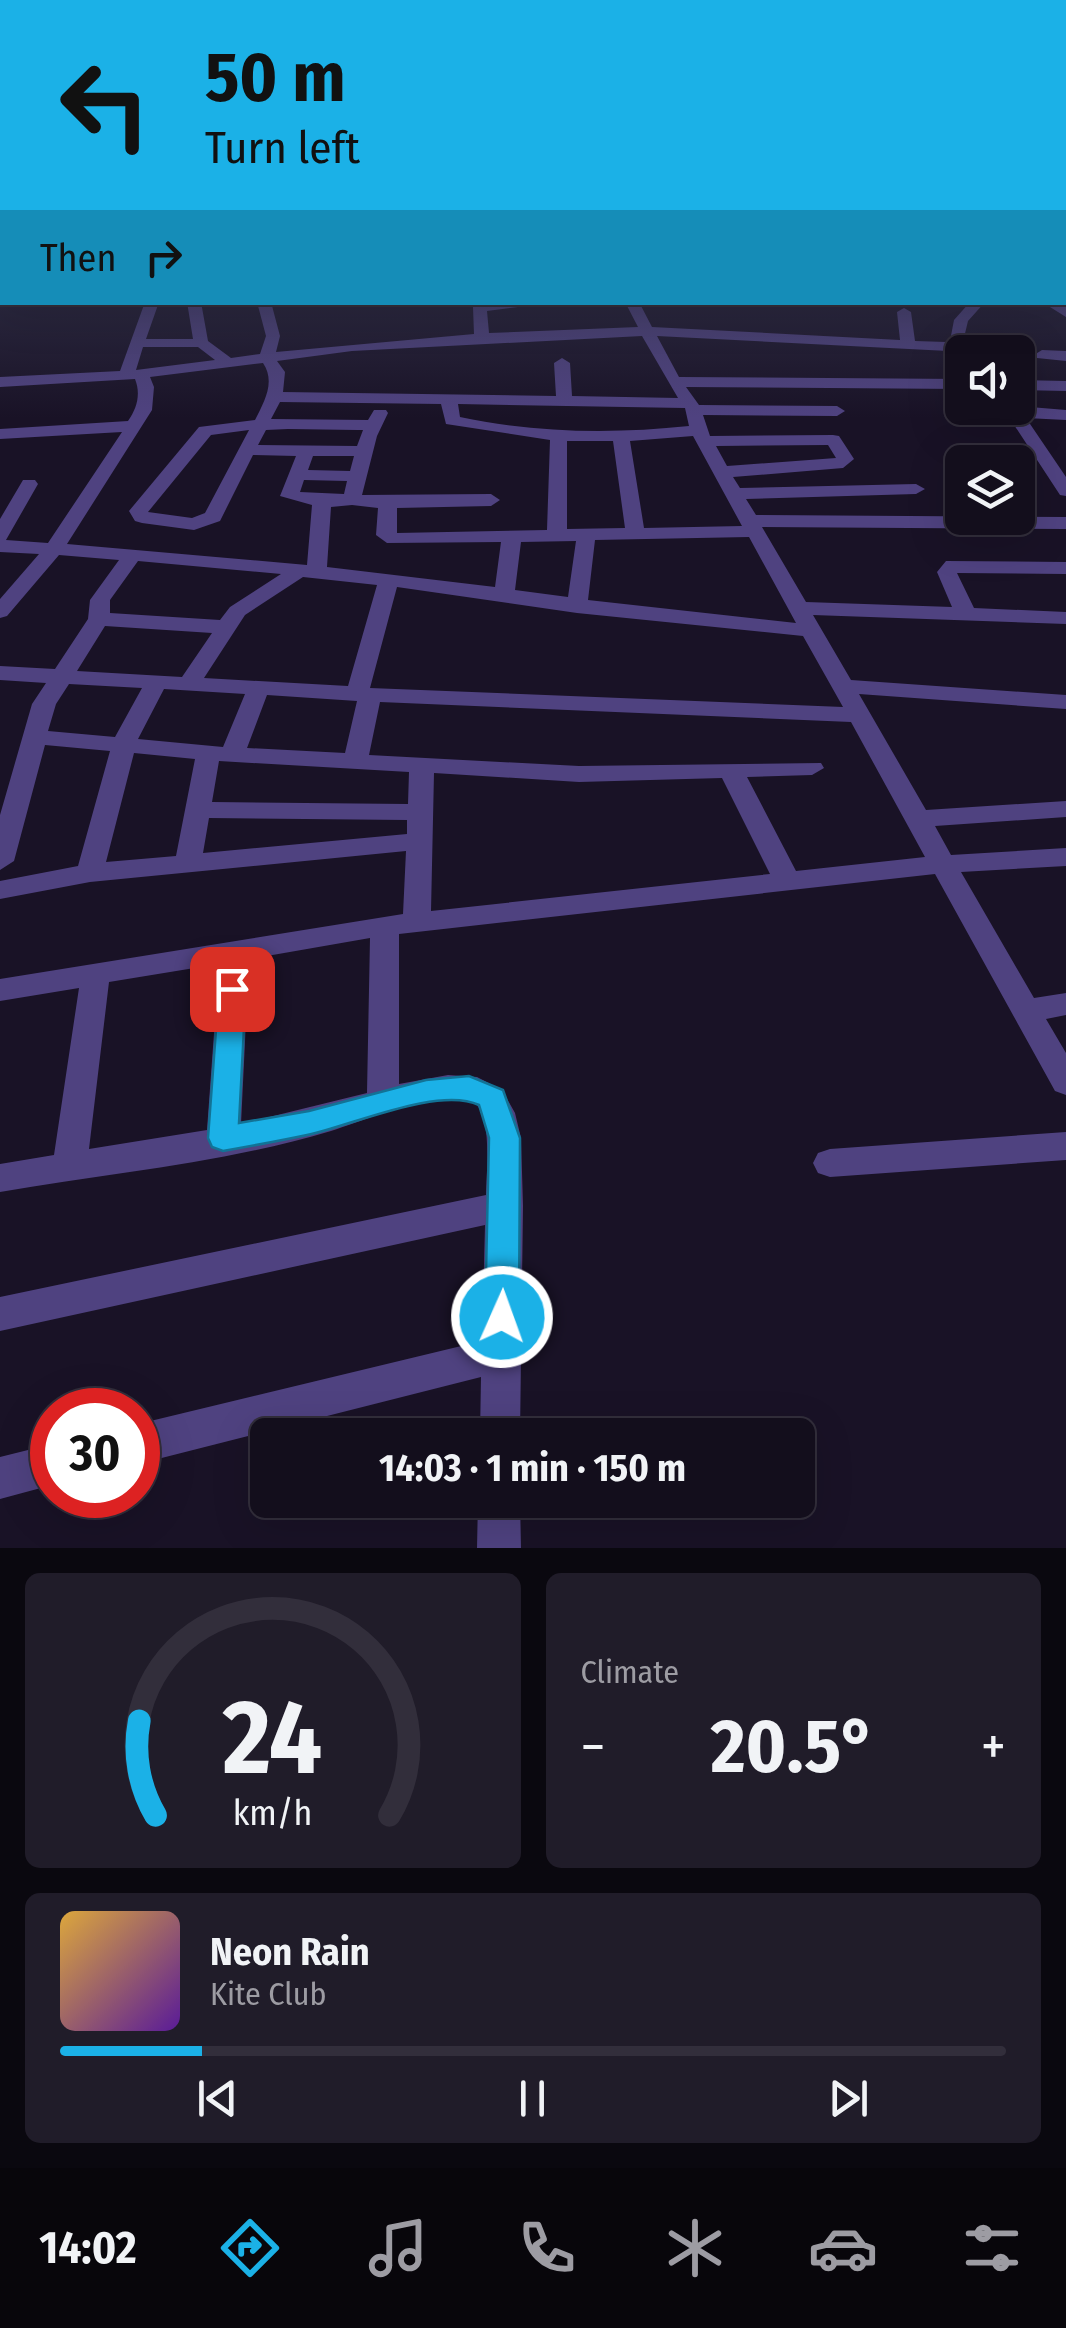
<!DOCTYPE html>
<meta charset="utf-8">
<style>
:root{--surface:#130e1c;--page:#201c29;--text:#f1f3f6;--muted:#9d9ca3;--line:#322e3b;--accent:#1bb1e7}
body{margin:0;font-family:"Fira Sans Condensed",sans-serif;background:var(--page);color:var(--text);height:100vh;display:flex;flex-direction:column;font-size:38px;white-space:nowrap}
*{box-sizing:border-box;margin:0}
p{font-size:32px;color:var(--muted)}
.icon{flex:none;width:55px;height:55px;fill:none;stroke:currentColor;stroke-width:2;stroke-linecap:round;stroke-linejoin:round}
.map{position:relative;height:1548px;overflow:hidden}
.details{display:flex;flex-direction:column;gap:25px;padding:25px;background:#0a080f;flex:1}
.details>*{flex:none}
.hud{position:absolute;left:0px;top:0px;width:1068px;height:305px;box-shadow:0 10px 40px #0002,0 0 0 2px var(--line);background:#1bb1e7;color:#111;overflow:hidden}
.buttons{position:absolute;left:945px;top:335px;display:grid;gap:20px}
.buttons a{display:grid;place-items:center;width:90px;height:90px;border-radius:15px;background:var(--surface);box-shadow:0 10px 40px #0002,0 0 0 2px var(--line);font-size:50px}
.speed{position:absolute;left:30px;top:1388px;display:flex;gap:20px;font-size:50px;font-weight:700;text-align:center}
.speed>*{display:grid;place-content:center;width:130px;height:130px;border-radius:50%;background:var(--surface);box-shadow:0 10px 40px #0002,0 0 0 2px var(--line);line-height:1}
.speed .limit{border:15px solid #d22;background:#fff;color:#111}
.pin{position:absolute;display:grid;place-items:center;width:85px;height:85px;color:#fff;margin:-42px;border-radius:20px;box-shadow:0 5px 15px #0006}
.me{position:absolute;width:110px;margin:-55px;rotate:2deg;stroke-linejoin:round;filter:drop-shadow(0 0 8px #0008)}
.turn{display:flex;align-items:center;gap:35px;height:210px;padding:0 40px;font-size:45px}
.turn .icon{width:130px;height:130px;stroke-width:2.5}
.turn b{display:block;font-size:70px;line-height:85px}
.then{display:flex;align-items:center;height:95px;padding:0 40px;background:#0003;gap:20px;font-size:38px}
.big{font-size:75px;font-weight:700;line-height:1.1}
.details .card{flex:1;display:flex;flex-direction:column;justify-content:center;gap:15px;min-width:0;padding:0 35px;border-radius:15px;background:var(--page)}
.details .dial{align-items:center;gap:0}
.dial svg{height:260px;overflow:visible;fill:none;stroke:var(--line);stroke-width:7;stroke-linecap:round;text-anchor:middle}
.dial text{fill:var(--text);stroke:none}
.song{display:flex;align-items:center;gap:30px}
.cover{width:120px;height:120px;border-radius:15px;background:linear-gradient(135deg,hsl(40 70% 55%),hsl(270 70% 35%))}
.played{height:10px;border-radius:5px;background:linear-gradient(90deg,var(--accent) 15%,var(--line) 15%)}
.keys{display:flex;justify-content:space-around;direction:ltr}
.heat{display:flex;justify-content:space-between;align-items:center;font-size:55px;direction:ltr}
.details .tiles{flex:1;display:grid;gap:25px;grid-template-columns:1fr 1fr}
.card:last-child{grid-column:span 2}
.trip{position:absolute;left:250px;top:1418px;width:565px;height:100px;border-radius:15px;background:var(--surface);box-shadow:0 10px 40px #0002,0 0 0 2px var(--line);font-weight:700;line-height:100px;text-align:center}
.dock{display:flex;height:160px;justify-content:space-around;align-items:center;background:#08060b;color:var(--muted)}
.dock .icon{width:70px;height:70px}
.dock .current{color:var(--accent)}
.dock b{font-size:45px;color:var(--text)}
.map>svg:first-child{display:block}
.building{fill:#4d4064;stroke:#65587c;stroke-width:2.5}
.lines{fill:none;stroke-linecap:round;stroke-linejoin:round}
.minor{fill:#4f4280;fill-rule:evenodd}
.route{fill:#1bb1e7;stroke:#127396;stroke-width:2.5}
</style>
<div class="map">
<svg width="1066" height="1548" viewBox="0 0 1066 1548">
<rect width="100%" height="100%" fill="#191226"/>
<path class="building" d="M0,201H2V215H0Z"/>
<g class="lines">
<path class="minor" d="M1065,206L1066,207V215L1065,214Z
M0,224H2V232H0Z
M1065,251H1066L1065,260Z
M0,263H2V271H0Z
M145,302H159L146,339H193L187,302H201L208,341L231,358L260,354L266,336L257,302H271L280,336L276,352L474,334L473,307L484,302H557L487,311L489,333L638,327L625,302H639L652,327L900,340L897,312L904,308L911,312L915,341L946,342L950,341L954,320L970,302H985L968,321L962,346L948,351L657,336L679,377L962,379V389L686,387L699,405L837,406L845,411L837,416L703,415L710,436L833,435L839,436L854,459L843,468L733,477L740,488L916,484L925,489L916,494L746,499L756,515L1066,517V529L762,527L806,602L952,607L937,572L946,561L1066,562V574L957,573L974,608L1066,612V624L813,615L851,680L1066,695V709L859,694L926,810L1066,801V817L935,826L951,855L1066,848V866L961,872L1034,998L1066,993V1015L1046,1019L1066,1053V1095L1055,1091L935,874L399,934V1084L448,1075L477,1077L502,1090L515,1113L521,1138L523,1206L520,1435H480L481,1377L138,1464V1424L482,1341L485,1225L0,1331V1297L486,1195C486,1175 494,1110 471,1101C438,1089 364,1121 331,1131C224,1163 110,1173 0,1192V1164L54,1155L79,988L0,1001V979L403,914L406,851L90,882L0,899V881L78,866L110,751L45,745L14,861L0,870V815L32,704L46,683L0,680V666L55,669L88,619L90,600L119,560L59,555L7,616L0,618V599L39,554L0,552V519L23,480H35L38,484L6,540L48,543L122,432L0,439V429L128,421C137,408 141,394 135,379L0,387V377L120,371ZM642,336L678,398L572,396L570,363L562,358L554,363L556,396L283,392L285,372L277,361L352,351ZM143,347H198L215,360L136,370ZM263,363C276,382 264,402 255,420L199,427L129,511L135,521L142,523L194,530L220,521L253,455L296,456L280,496L312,505L307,565L67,544L152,410L154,387L150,377ZM280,402L441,404L446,424L550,440L547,530L397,533V508L491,506L500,500L491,494L362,495L377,436L388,413L386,410H374L368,420L271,419ZM458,404L685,408L689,426C612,434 536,433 460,417ZM288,429L357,430H363L357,446L258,445L266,430ZM249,430L205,513L192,518L148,512L211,435ZM693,436L742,526L644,528L630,441ZM567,441H613L625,528L567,529ZM828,445L836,458L727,466L716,446ZM313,456H354L350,471L308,470ZM304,480L347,481L344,494L300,492ZM352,505L378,508L376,535L387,543L501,542L495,587L327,567L331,507ZM749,537L796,623L588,600L595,540ZM576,541L568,597L515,590L521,542ZM138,561L281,574L230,607L220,620L110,613V600ZM303,577L377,585L348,686L204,678L245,615ZM397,587L577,613L803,636L843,707L370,688ZM105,626L212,633L182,677L77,671ZM69,684L142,688L115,737L48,731L56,704ZM164,689L245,694L223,747L138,739ZM267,695L357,701L345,753L247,748ZM380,702L851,722L925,857L796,871L747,777L812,775L824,768L821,763L579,766L369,755ZM134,753L195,759L176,856L106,862ZM219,761L409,772L408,804L212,802ZM434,773L579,782L722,778L770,874L431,911ZM209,818L407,820V834L203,853ZM370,938L367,1093L241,1124L249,959ZM219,964L207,1130L89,1149L109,982Z
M1042,302L1066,307V317Z
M1042,350L1066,351V361L1037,358L1034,355Z
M1018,380L1066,381V391L1018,390Z
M1018,406L1066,410V420L1026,418L1066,477V496L1060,495L1003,408Z
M1066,1132V1160L830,1177L818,1173L813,1163L818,1153L830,1149Z
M52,1444V1485L0,1499V1457Z
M478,1500H520L521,1548H477Z"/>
</g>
<linearGradient id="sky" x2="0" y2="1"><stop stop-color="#0e0a15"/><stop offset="0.48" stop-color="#383952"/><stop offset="1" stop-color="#383952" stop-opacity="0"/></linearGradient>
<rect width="1066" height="418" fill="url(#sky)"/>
<path class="route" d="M232,979L246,989L239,1123L309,1111L426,1080L469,1076L503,1090L520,1138L519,1317L514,1328L502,1333L490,1328L485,1317L489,1138L479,1105C438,1086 351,1126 307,1135C279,1141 251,1146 223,1151L212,1147L208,1138L219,989Z"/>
</svg>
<div class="buttons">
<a><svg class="icon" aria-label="sound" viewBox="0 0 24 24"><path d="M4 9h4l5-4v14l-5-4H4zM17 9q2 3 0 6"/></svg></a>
<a><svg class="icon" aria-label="layers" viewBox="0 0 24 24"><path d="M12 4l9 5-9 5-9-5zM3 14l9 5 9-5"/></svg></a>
</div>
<div class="speed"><div class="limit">30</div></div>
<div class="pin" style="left:232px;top:989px;background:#d93025"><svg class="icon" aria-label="arrive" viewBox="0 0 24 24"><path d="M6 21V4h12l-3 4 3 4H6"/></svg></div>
<svg class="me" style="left:502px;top:1317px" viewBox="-20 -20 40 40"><circle r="17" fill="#1bb1e7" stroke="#fff" stroke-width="3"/><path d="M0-11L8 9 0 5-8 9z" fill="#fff"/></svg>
<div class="trip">14:03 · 1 min · 150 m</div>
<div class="hud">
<div class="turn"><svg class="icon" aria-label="left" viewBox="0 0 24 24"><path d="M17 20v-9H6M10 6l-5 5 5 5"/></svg><div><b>50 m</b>Turn left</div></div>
<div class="then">Then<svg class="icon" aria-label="right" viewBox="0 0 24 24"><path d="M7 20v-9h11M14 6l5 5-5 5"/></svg></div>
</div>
</div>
<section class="details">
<div class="tiles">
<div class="card dial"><svg viewBox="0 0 100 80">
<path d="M14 69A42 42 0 1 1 86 69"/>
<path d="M14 69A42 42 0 0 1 9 40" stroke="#1bb1e7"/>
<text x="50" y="56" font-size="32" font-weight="700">24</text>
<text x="50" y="72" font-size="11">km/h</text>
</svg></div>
<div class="card"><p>Climate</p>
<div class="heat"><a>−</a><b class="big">20.5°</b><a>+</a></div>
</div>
<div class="card">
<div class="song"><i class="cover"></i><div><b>Neon Rain</b><p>Kite Club</p></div></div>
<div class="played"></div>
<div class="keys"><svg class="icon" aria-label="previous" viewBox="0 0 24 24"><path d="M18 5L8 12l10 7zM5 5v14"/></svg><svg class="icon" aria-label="pause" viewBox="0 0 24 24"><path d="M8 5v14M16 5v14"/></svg><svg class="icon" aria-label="next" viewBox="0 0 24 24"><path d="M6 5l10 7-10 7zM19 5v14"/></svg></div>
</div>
</div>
</section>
<nav class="dock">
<b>14:02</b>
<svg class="icon current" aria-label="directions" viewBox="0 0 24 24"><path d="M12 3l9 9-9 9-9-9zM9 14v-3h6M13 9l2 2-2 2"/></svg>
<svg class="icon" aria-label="music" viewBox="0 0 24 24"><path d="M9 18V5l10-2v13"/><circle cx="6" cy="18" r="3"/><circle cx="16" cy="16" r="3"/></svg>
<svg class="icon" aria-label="phone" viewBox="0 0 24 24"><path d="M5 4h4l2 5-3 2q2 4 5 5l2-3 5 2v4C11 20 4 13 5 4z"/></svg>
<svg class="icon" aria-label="climate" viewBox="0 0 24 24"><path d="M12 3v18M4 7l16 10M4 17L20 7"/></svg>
<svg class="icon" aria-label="car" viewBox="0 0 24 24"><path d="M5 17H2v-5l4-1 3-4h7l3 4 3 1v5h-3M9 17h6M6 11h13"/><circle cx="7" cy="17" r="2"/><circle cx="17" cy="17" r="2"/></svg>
<svg class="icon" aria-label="filters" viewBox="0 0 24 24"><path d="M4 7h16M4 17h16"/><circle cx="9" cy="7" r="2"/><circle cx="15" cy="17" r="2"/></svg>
</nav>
